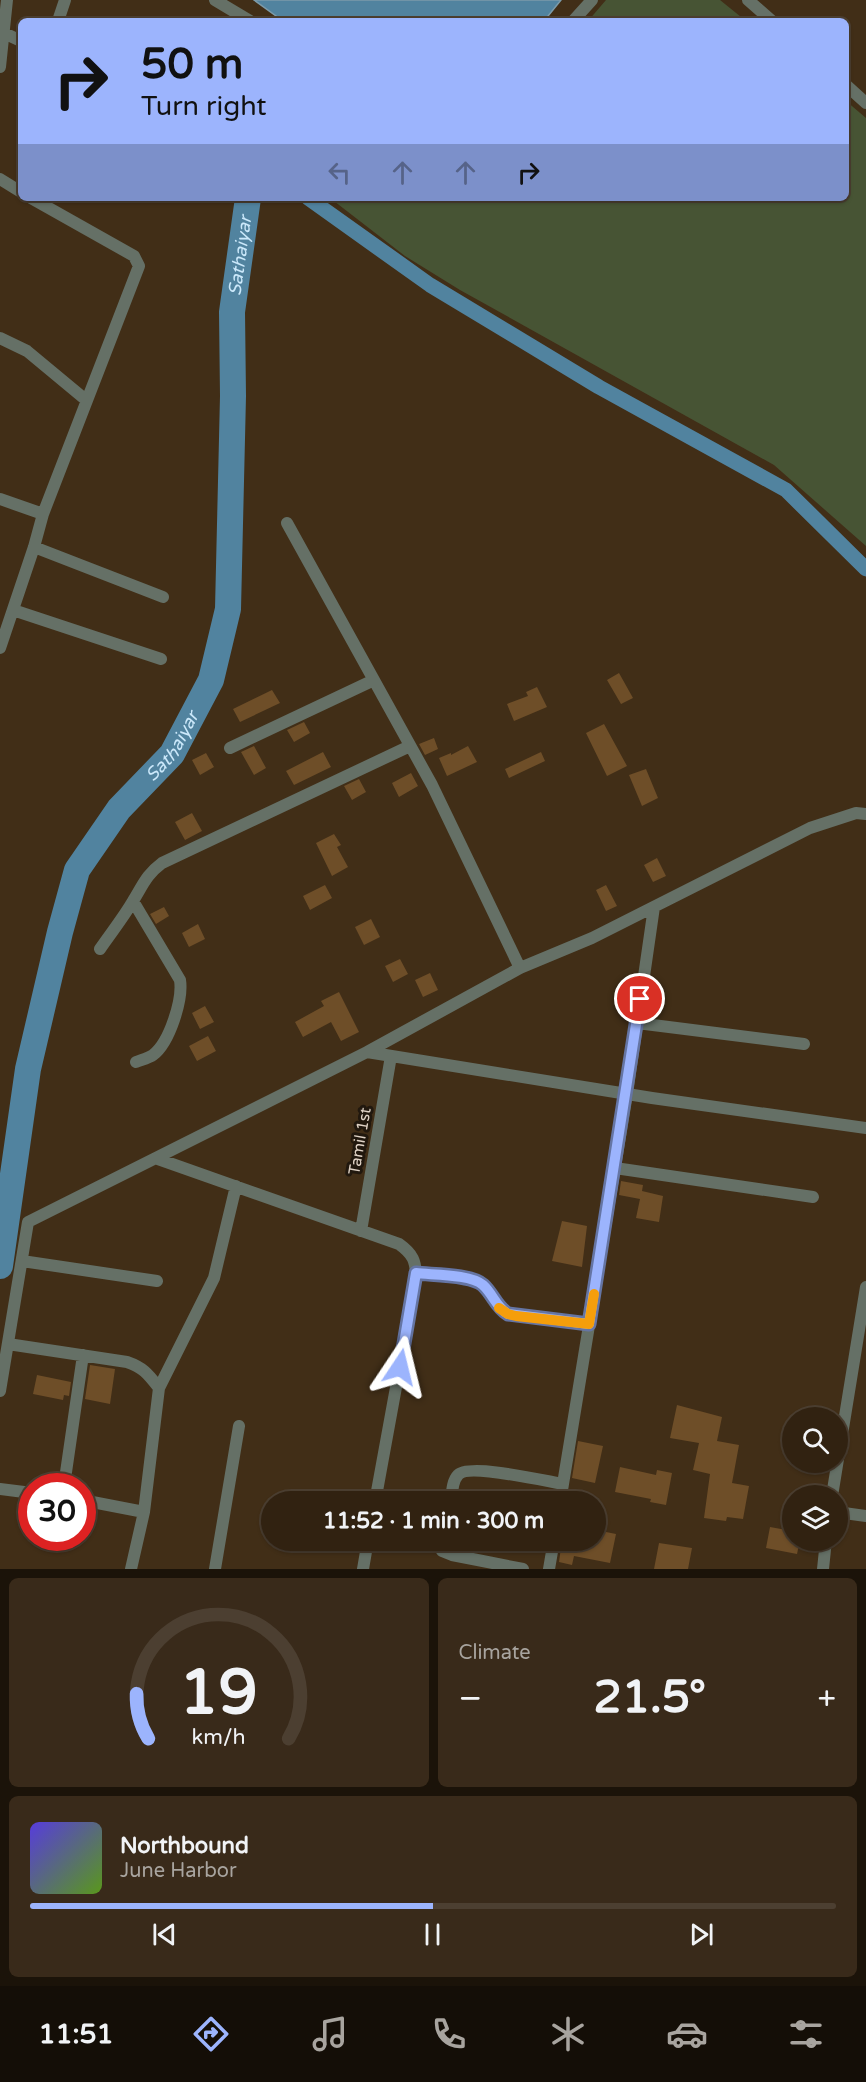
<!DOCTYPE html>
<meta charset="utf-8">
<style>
:root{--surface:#312211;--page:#392a1a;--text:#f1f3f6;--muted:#a8a49f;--line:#4c3f31;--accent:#9cb4fd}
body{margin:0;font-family:"Varela Round",sans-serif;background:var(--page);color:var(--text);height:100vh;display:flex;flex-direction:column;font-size:22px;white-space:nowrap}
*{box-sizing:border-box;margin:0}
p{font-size:20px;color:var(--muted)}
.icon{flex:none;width:33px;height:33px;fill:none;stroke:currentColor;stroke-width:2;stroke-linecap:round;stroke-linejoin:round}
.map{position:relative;height:1569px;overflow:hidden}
.panel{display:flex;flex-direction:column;gap:9px;padding:9px;background:#1b1309;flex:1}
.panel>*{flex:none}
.top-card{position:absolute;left:18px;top:18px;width:831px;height:183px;border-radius:9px;box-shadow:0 2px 4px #0004,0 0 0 2px var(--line);background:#9cb4fd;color:#111;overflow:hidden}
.tools{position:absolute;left:782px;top:1407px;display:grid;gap:12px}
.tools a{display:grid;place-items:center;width:66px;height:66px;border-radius:50%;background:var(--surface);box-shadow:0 2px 4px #0004,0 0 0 2px var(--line);font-size:30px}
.speed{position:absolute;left:18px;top:1473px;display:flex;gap:12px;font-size:30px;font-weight:700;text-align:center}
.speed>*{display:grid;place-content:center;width:78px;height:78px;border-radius:50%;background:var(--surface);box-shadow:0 2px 4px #0004,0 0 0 2px var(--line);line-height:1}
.speed .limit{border:9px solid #d22;background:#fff;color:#111}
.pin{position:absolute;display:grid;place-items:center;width:51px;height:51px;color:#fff;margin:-26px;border:3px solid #fff;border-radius:50%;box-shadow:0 2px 6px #0007}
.me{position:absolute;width:66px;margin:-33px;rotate:10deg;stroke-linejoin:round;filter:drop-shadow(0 0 4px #0008)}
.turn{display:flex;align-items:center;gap:21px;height:126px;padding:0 24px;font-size:27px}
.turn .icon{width:78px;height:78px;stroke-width:2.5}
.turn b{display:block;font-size:42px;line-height:51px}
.lanes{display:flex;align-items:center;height:57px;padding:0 24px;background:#0003;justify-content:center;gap:30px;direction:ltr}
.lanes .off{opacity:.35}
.big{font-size:45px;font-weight:800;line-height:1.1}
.panel .tile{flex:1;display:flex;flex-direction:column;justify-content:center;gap:9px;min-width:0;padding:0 21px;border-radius:9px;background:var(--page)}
.panel .dial{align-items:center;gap:0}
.dial svg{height:156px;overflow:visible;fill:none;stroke:var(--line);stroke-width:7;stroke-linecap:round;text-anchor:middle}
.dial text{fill:var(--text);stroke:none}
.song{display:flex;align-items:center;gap:18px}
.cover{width:72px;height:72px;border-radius:9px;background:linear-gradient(135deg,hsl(250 70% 55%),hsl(90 70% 35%))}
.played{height:6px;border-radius:3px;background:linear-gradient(90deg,var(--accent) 50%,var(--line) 50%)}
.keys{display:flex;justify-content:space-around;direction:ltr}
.heat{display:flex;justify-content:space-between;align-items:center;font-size:33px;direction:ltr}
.panel .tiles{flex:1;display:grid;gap:9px;grid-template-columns:1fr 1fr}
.tile:last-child{grid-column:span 2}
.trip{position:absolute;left:261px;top:1491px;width:345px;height:60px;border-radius:30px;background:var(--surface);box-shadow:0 2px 4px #0004,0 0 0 2px var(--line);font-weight:800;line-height:60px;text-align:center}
.tab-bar{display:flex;height:96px;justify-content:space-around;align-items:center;background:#140e07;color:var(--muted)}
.tab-bar .icon{width:42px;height:42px}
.tab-bar .active{color:var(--accent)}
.tab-bar b{font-size:27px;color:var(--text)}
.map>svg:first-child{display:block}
.green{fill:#475434}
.water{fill:#51839f;stroke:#7c9baa;stroke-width:1.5}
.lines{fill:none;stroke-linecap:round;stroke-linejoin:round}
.canal{stroke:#51839f;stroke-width:15}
.river{stroke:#51839f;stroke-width:26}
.building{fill:#6e4e28}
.street{stroke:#657066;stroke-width:12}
.route-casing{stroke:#6575a4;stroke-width:15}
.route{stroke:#9cb4fd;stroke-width:10}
.slow{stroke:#f59e0b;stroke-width:10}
.labels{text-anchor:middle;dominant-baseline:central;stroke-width:6;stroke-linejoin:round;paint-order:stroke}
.street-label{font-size:16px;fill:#dfd2c5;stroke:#21180e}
.water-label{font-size:18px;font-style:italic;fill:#cbe8fa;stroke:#21180e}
</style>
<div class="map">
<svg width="866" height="1569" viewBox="0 0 866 1569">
<rect width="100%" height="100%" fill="#412e17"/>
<path class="green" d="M606,0H720L746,21H588Z
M846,101L866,118V546L774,465L460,290L405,256L330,198H846Z"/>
<path class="water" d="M254,0H561L544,21H283Z"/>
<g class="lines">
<path class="canal" d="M308,198L430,285L599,387L786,490L866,569"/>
<path class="river" id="s1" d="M0,1266L28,1069L60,932L77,870L119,809L172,754L211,680L228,609L233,396L232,312L248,198"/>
</g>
<path class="building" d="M619,673L633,698L621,704L607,680Z
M537,687L547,707L514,721L507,704L528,696L526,692Z
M272,690L280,703L240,722L233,709Z
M304,722L310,733L294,742L287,730Z
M604,724L627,766L607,776L586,733Z
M434,738L438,749L425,755L419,744Z
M254,746L266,768L254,775L241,752Z
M468,746L477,762L447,776L439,758L451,753V755Z
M323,752L331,767L294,785L286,771Z
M541,752L545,761L509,778L505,769Z
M206,753L214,767L200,775L192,760Z
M646,769L658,798L642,806L629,775Z
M411,773L418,786L399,797L392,783Z
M359,779L366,792L352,800L344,786Z
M192,813L202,831L185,840L175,822Z
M334,834L341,845L337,847L348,867L332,876L316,843Z
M657,858L666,876L653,882L644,865Z
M325,885L332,898L310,910L303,896Z
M606,885L617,906L606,911L596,890Z
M164,907L169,916L156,924L150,914Z
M371,919L380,937L364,945L355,927Z
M198,924L205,939L189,947L182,933Z
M400,959L408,974L393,982L385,966Z
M430,973L438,990L423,997L415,980Z
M339,992L359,1032L341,1041L331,1022L303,1037L295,1022L324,1006L321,1001Z
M205,1006L214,1022L200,1029L192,1013Z
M208,1036L216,1051L197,1061L189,1046Z
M621,1181L643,1185L642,1191L663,1196L659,1222L636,1218L640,1199L619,1195Z
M562,1221L587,1226L582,1267L552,1261Z
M90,1365L115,1369L110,1404L85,1399Z
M37,1375L71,1382L69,1396L64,1395L63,1400L33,1394Z
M677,1405L722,1417L717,1441L739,1445L732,1483L749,1486L743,1519L727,1517L726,1521L704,1518L710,1474L693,1470L699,1443L670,1438Z
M578,1441L603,1446L595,1483L572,1478Z
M620,1467L656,1475L657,1470L672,1473L666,1505L650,1502L651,1499L615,1492Z
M770,1527L792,1531V1540H800L797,1554L766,1548Z
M596,1530L616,1534L610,1563L574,1556L572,1565L559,1562L562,1540H596Z
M659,1543L692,1548L688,1569H654Z"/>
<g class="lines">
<path class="street" d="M215,0L250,21
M748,0L772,21
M58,21L65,0
M573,21L592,0
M4,33L21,41
M0,67L7,0
M846,85L866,103
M0,179L21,192
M0,338L27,351L86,400
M0,499L43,514
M287,523L432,785L520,968
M34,547L163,597
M13,610L161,659
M0,648L34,547L43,514L139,266L134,256L31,198
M230,748L374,680
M133,901L180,980C183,999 170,1042 153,1055C149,1058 141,1060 136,1062
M100,949C111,933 123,918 133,901C143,885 146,875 162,863L410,746
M637,1023L804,1044
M367,1052L652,1098L866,1128
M158,1159L399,1244C413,1254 416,1261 416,1278L375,1502
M615,1168L813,1197
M361,1231L391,1056
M22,1261L157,1281
M416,1273C432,1275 471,1274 483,1285C493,1294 496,1307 508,1314L589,1324
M8,1344L127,1362C144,1368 148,1374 159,1388L144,1512
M159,1388L214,1278L236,1186
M0,1391L28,1222L367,1052L520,968L592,938L810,828L856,813L866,814
M64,1486L83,1355
M0,1489L32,1493
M832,1496L866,1287
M82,1500L144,1512L131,1569
M451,1502C452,1493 452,1481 458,1475C468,1463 545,1481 563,1484L627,1094L654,907
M560,1502L563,1484
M837,1512L866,1516
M437,1540L442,1551L452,1555L523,1569
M215,1569L239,1426
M363,1569L368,1540
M549,1569L554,1540
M823,1569L826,1540"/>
</g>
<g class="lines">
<g class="route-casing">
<path id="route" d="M400,1367L416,1273C432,1275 471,1274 483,1285C493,1294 496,1307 508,1314L589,1324L640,999"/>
</g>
<use href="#route" class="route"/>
<path class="slow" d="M499,1308L508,1314L516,1316L589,1324L594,1294"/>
</g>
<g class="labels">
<g class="street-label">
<text transform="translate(360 1141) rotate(-80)">Tamil 1st</text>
</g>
<g class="water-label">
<text stroke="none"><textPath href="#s1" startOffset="1065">Sathaiyar</textPath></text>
<text stroke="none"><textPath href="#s1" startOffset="561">Sathaiyar</textPath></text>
</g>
</g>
</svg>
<div class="tools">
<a><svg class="icon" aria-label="search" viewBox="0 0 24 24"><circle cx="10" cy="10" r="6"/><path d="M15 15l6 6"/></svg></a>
<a><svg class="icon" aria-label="layers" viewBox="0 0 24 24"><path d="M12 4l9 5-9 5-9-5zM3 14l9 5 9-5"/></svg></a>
</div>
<div class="speed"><div class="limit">30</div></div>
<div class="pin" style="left:640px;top:999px;background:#d93025"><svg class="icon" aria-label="arrive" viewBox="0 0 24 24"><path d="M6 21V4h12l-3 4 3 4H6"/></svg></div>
<svg class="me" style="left:400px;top:1367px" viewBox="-20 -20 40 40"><path d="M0-17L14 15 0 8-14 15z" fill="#9cb4fd" stroke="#fff" stroke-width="4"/></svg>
<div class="trip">11:52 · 1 min · 300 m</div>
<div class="top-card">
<div class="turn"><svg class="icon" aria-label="right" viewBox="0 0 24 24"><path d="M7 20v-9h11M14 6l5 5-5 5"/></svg><div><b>50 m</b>Turn right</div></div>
<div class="lanes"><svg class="icon off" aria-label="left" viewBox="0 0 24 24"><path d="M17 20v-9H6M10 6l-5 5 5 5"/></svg><svg class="icon off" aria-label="ahead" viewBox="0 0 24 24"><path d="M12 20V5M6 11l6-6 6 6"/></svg><svg class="icon off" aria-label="ahead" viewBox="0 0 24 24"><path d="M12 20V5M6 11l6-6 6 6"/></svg><svg class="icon" aria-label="right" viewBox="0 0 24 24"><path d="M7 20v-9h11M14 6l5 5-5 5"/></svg></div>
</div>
</div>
<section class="panel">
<div class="tiles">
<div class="tile dial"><svg viewBox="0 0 100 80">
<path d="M14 69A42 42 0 1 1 86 69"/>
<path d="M14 69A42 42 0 0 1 8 46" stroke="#9cb4fd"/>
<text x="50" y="56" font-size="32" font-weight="700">19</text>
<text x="50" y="72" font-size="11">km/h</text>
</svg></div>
<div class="tile"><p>Climate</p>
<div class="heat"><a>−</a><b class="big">21.5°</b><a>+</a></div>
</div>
<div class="tile">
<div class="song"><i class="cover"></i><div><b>Northbound</b><p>June Harbor</p></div></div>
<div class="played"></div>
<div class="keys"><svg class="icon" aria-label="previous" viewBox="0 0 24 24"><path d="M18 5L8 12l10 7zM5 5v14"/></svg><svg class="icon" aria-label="pause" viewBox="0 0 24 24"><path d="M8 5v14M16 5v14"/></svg><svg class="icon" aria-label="next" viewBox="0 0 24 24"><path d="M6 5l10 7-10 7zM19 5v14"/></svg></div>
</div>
</div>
</section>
<nav class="tab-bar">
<b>11:51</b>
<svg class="icon active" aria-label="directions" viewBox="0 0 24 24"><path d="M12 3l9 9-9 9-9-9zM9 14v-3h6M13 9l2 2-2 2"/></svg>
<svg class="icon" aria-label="music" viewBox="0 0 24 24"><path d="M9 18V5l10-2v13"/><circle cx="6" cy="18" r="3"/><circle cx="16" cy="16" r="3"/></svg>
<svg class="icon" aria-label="phone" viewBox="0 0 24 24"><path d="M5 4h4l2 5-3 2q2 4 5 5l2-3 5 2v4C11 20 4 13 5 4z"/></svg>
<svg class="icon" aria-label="climate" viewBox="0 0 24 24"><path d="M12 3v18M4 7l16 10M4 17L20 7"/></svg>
<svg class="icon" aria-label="car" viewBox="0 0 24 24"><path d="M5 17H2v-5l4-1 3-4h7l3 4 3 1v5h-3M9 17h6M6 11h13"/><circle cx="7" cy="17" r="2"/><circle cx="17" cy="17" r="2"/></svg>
<svg class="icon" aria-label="filters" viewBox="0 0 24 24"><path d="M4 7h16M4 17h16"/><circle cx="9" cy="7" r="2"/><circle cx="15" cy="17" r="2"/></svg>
</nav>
